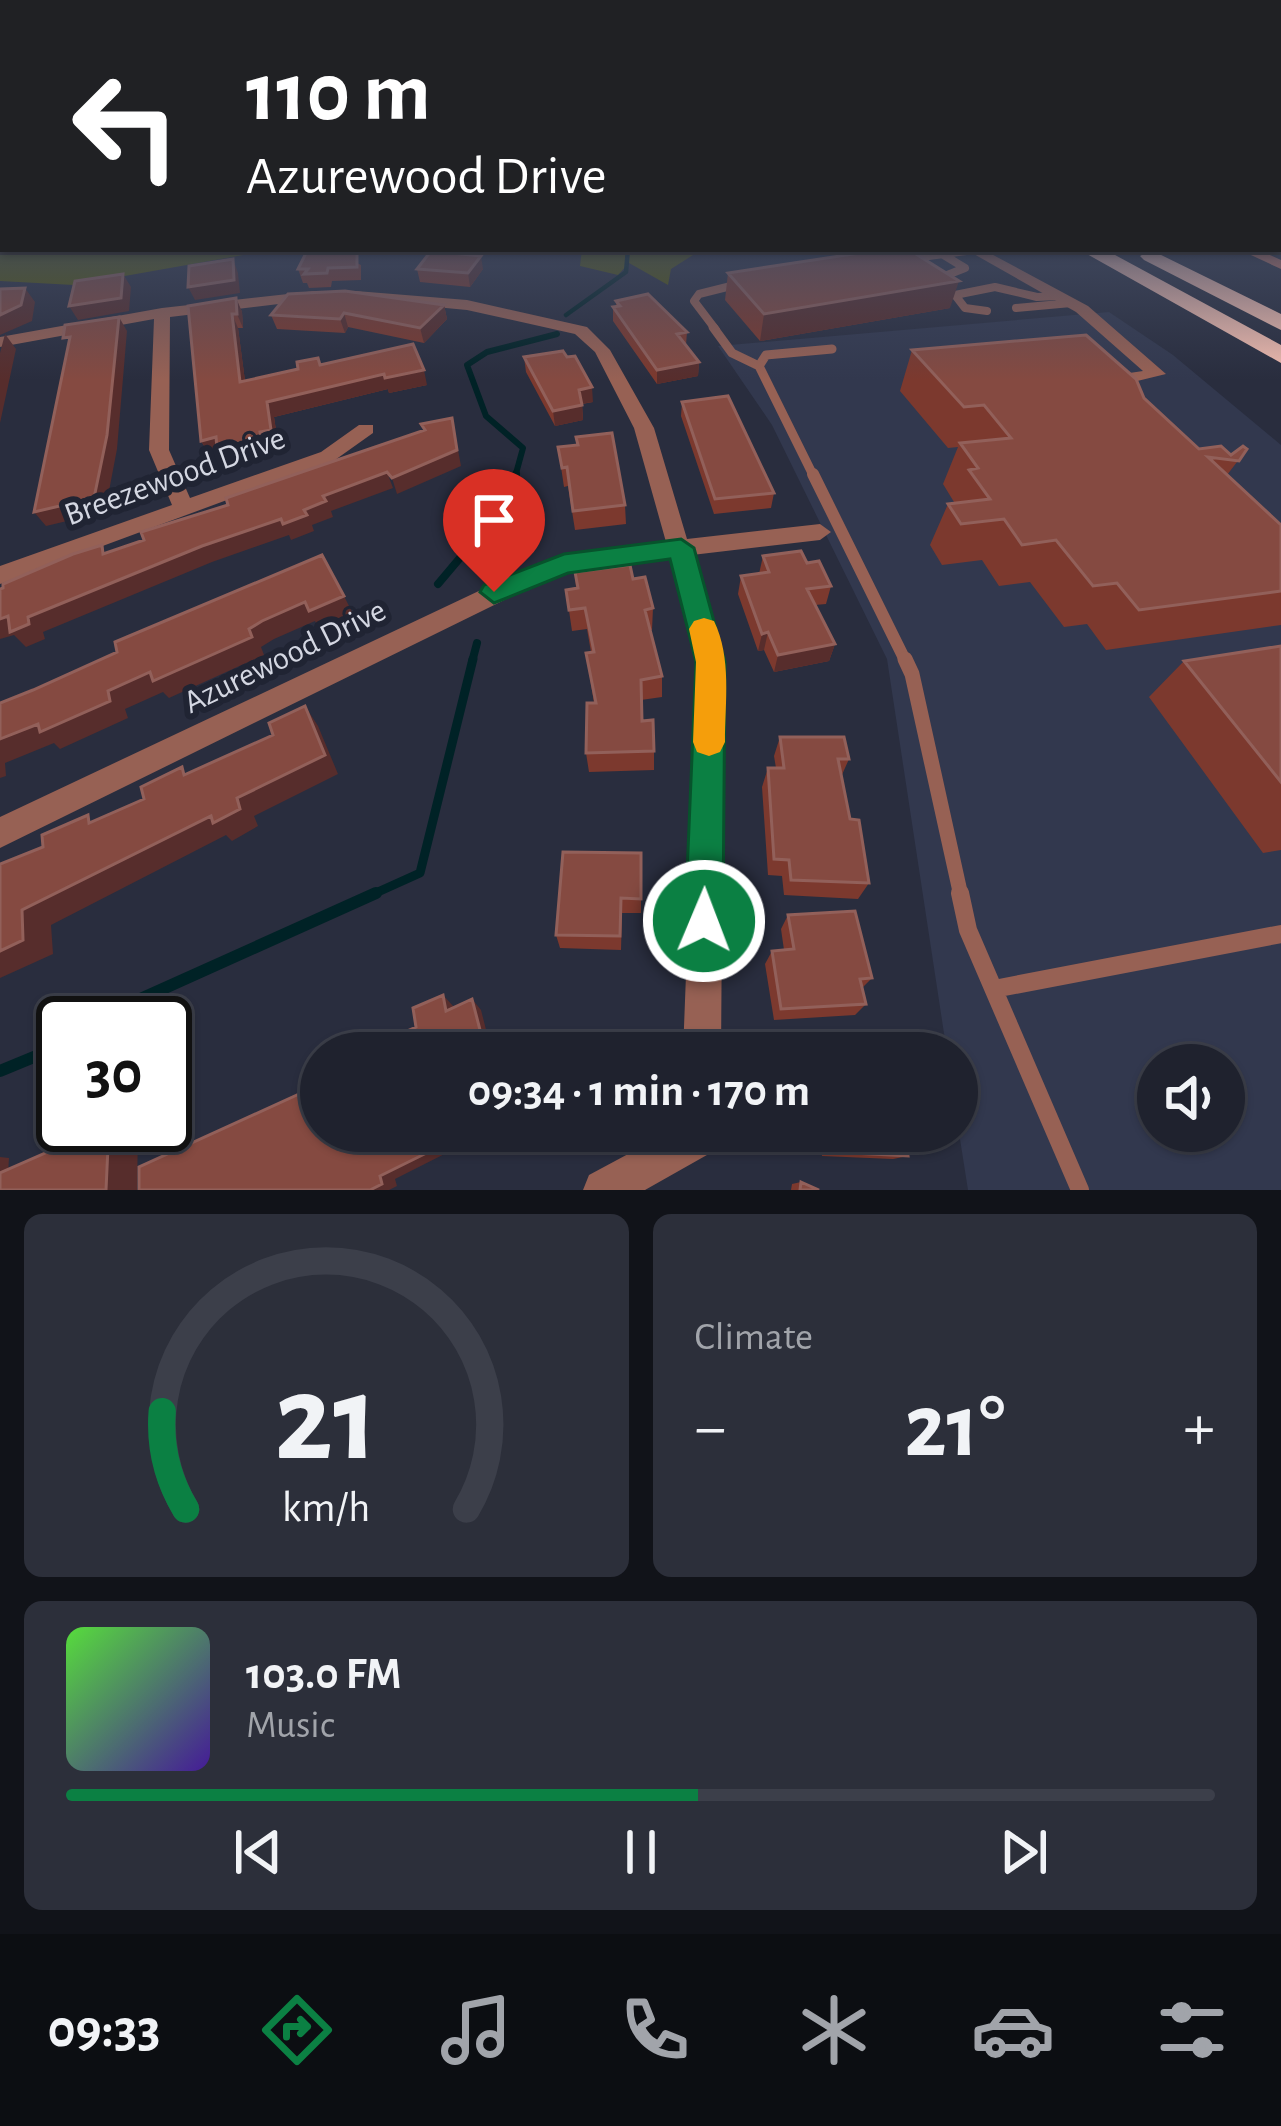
<!DOCTYPE html>
<meta charset="utf-8">
<style>
:root{--surface:#1f222e;--page:#2c2f3a;--text:#f1f3f6;--muted:#a1a4aa;--line:#3c3f4a;--accent:#0b8043}
body{margin:0;font-family:"Alegreya Sans",sans-serif;background:var(--page);color:var(--text);height:100vh;display:flex;flex-direction:column;font-size:45px;white-space:nowrap}
*{box-sizing:border-box;margin:0}
p{font-size:39px;color:var(--muted)}
.icon{flex:none;width:66px;height:66px;fill:none;stroke:currentColor;stroke-width:2;stroke-linecap:round;stroke-linejoin:round}
.map{position:relative;height:1190px;overflow:hidden}
.drawer{display:flex;flex-direction:column;gap:24px;padding:24px;background:#111319;flex:1}
.drawer>*{flex:none}
.top-card{position:absolute;left:0px;top:0px;width:1281px;height:252px;box-shadow:0 3px 9px #0004,0 0 0 3px var(--line);background:#202124;color:#fff;overflow:hidden}
.fabs{position:absolute;left:1137px;top:1044px;display:grid;gap:24px}
.fabs a{display:grid;place-items:center;width:108px;height:108px;border-radius:50%;background:var(--surface);box-shadow:0 3px 9px #0004,0 0 0 3px var(--line);font-size:60px}
.speed{position:absolute;left:36px;top:996px;display:flex;gap:24px;font-size:60px;font-weight:700;text-align:center}
.speed>*{display:grid;place-content:center;width:156px;height:156px;border-radius:50%;background:var(--surface);box-shadow:0 3px 9px #0004,0 0 0 3px var(--line);line-height:1}
.speed .limit{border:6px solid #111;border-radius:18px;background:#fff;color:#111}
.pin{position:absolute;display:grid;place-items:center;width:102px;height:102px;color:#fff;margin:-123px -51px;border-radius:50% 50% 50% 0;rotate:-45deg;box-shadow:0 0 12px #0007}
.pin .icon{rotate:45deg}
.me{position:absolute;width:132px;margin:-66px;rotate:1deg;stroke-linejoin:round;filter:drop-shadow(0 0 9px #0008)}
.turn{display:flex;align-items:center;gap:42px;height:252px;padding:0 48px;font-size:54px}
.turn .icon{width:156px;height:156px;stroke-width:2.5}
.turn b{display:block;font-size:84px;line-height:102px}
.big{font-size:90px;font-weight:600;line-height:1.1}
.drawer .tile{flex:1;display:flex;flex-direction:column;justify-content:center;gap:18px;min-width:0;padding:0 42px;border-radius:18px;background:var(--page)}
.drawer .dial{align-items:center;gap:0}
.dial svg{height:312px;overflow:visible;fill:none;stroke:var(--line);stroke-width:7;stroke-linecap:round;text-anchor:middle}
.dial text{fill:var(--text);stroke:none}
.song{display:flex;align-items:center;gap:36px}
.cover{width:144px;height:144px;border-radius:18px;background:linear-gradient(135deg,hsl(110 70% 55%),hsl(260 70% 35%))}
.played{height:12px;border-radius:6px;background:linear-gradient(90deg,var(--accent) 55%,var(--line) 55%)}
.keys{display:flex;justify-content:space-around;direction:ltr}
.heat{display:flex;justify-content:space-between;align-items:center;font-size:66px;direction:ltr}
.drawer .tiles{flex:1;display:grid;gap:24px;grid-template-columns:1fr 1fr}
.tile:last-child{grid-column:span 2}
.trip{position:absolute;left:300px;top:1032px;width:678px;height:120px;border-radius:60px;background:var(--surface);box-shadow:0 3px 9px #0004,0 0 0 3px var(--line);font-weight:600;line-height:120px;text-align:center}
.menu{display:flex;height:192px;justify-content:space-around;align-items:center;background:#0c0e12;color:var(--muted)}
.menu .icon{width:84px;height:84px}
.menu .on{color:var(--accent)}
.menu b{font-size:54px;color:var(--text)}
.map>svg:first-child{display:block}
.built{fill:#32384e;fill-rule:evenodd}
.green{fill:#54570a}
.lines{fill:none;stroke-linecap:round;stroke-linejoin:round}
.stream-far4{stroke:#002226;stroke-width:4.5}
.stream-far3{stroke:#002226;stroke-width:6}
.stream-far2{stroke:#002226;stroke-width:8}
.stream-far1{stroke:#002226;stroke-width:9}
.stream{stroke:#002226;stroke-width:12}
.lane-far4{stroke:#976154;stroke-width:8}
.lane-far3{stroke:#976154;stroke-width:9}
.lane-far2{stroke:#976154;stroke-width:12}
.lane-far1{stroke:#976154;stroke-width:15}
.lane{stroke:#976154;stroke-width:18}
.street{fill:#976154;fill-rule:evenodd}
.secondary{fill:#d17b67;fill-rule:evenodd}
.highway{fill:#f4beb0;fill-rule:evenodd}
.wall{fill:#7c392e}
.shaded-wall{fill:#572d2c}
.building{fill:#854a41;stroke:#92605a;stroke-width:3}
.route{fill:#0b8043;stroke:#07532c;stroke-width:3}
.slow{fill:#f59e0b}
.labels{text-anchor:middle;dominant-baseline:central;stroke-width:12;stroke-linejoin:round;paint-order:stroke}
.street-label{font-size:33px;fill:#d4d7e2;stroke:#202433}
</style>
<div class="map">
<svg width="1281" height="1190" viewBox="0 0 1281 1190">
<rect width="100%" height="100%" fill="#292d3e"/>
<path class="built" d="M1109,312L1173,355L1281,445V1190H968L957,1120V1053H947L887,659L772,425L718,346ZM1158,1065H1224V1131H1158Z"/>
<path class="green" d="M0,220L3,249H277L74,285L0,281Z
M582,249H723L693,255L671,269L668,285L629,263L618,275L580,266Z"/>
<g class="lines">
<path class="stream-far4" d="M566,315L626,272L628,249"/>
<path class="stream-far3" d="M515,477L523,448L486,416L467,365L487,352L557,334"/>
<path class="stream-far2" d="M438,584L508,501L516,474
M472,662L477,643"/>
<path class="stream-far1" d="M369,896L420,873L473,659"/>
<path class="stream" d="M87,1023L376,893
M0,1071L63,1045"/>
<path class="lane-far4" d="M906,259L974,250
M937,279L965,268L942,254
M1016,308L1071,303
M987,311L965,308L955,295L995,287L1037,297L1058,296
M716,330L694,301L699,294L743,283"/>
<path class="lane-far3" d="M713,327L732,353L759,366
M814,477L759,366L766,355L832,349"/>
<path class="lane-far2" d="M813,474L906,662"/>
<path class="lane-far1" d="M905,659L912,674L961,896"/>
<path class="lane" d="M960,893L968,930L1080,1190
M994,989L1281,934"/>
<path class="street" d="M965,249H982L1088,306L1166,374L1129,383L1128,390H1116L1106,380L1109,376L1143,371L1076,312Z
M315,291L323,296L320,299L170,317L169,450L190,498L321,452L359,425H373V433L335,460L0,584V566L172,505L149,450L154,319L0,347V337L162,308Z
M356,291L467,300L587,327L610,350L654,428L687,539L820,524L831,532L820,540L692,555L724,661L721,1053H683L698,661L670,558L588,567L549,578L0,848V817L534,565L588,551L666,542L634,428L595,352L575,334L467,310L351,299V293Z
M671,1131H720L714,1151L645,1190H583L589,1175Z"/>
<path class="secondary" d="M1238,249H1257L1281,260V269Z"/>
<path class="highway" d="M1078,249H1104L1281,345V363Z
M1151,250L1281,314V330L1144,260L1140,256Z"/>
</g>
<path class="wall" d="M335,252L361,265V280L332,281L331,287L309,288L307,283H303L298,269Z
M417,269H483L470,287L420,282Z
M728,273L950,308L760,341L725,300Z
M236,298L242,312L243,328H238L245,381L321,365L427,385L389,393L388,389L274,417L278,444L267,447L268,453L225,463L220,453L210,455L201,441Z
M616,301L687,332L686,345L699,362L698,376L657,384L613,321V307H616Z
M444,305L447,319L424,343L348,327L345,333L277,329L271,315Z
M912,350L1144,398L1199,449L1231,455L1247,449L1227,475L1281,525V625L1106,650L1087,624L1064,627L1030,582L999,586L982,560L942,565L930,545L948,504L954,502L943,484L958,447L948,448L900,391Z
M524,357L593,402L582,404L583,420L555,426L526,372Z
M682,402L774,493L771,508L714,514L681,416Z
M576,437L625,505L626,524L575,530L568,486L564,487L558,447L577,445Z
M763,556L807,563L831,586L826,604L815,605L835,644L829,661L774,672L764,650L758,651L738,594L741,576L759,574Z
M575,572L633,579L653,608L652,630H650L662,676V697L641,700L642,721L654,751V770L589,772L586,753L594,703L586,653L591,652L587,629L572,631L566,590L576,588Z
M1281,646V850L1263,853L1149,697L1184,661Z
M780,737L849,759L841,777L850,819L869,883L858,899L784,895L782,876L768,875L762,787L768,768H776L774,756Z
M641,853V913H622L621,950L560,948L556,935Z
M788,915L872,978L862,988L866,1004L855,1015L774,1020L765,964L772,951L784,950L781,929Z
M802,1035L891,1053H794L793,1044Z
M819,1131H904L908,1156L893,1159L822,1156Z
M801,1182L819,1190H791L792,1184Z"/>
<path class="shaded-wall" d="M481,256L483,269L470,287L468,273Z
M233,259L238,273L240,293L195,300L188,287Z
M123,274L131,287L129,311L78,320L69,306Z
M959,281L950,308L760,341L764,314Z
M25,288L35,302L32,321L0,335V315Z
M236,298L242,312L243,328L237,314Z
M444,305L447,319L424,343L420,328Z
M344,313L348,327L345,333L340,319Z
M232,314L238,328L247,396L240,382Z
M119,317L127,331L117,449L105,512L46,526L34,512Z
M5,334L16,349L0,423V353Z
M699,362L698,376L657,384V370Z
M424,370L427,385L389,393L385,378Z
M384,374L388,389L274,417L278,444L267,447L268,453L225,463L220,453L210,455L201,441L260,432L267,402Z
M592,387L593,402L580,404L579,390Z
M582,405L583,420L555,426L553,411Z
M452,418L461,466L397,494L392,478Z
M387,472L393,488L331,511L333,517L312,525L314,531L291,540L289,535L212,562L43,632L45,639L26,647L14,635L0,639V619L8,616L28,617L202,546L304,510L323,496Z
M344,596L353,614L319,629L315,621L274,639L261,647L264,655L169,698L163,692L125,709L128,718L60,749L54,743L5,763L6,776L0,778V739L305,602Z
M768,632L764,650L758,651L762,634Z
M835,644L829,661L774,672L778,655Z
M305,706L318,726L338,774L254,816L258,826L232,841L226,835L51,925L53,954L0,978V951L22,910L237,798Z
M443,995L453,1006L456,1022L446,1011Z
M472,999L481,1010L492,1053H486Z
M109,1125L138,1130L137,1190H106Z
M471,1131H490L395,1179L397,1186L389,1190H370L380,1176Z
M0,1157L9,1158L7,1190L0,1189Z"/>
<path class="building" d="M308,249L357,252V267L328,268L327,273L304,274L308,269H298Z
M886,249H908L959,281L764,314L728,273Z
M431,251L481,256L468,273L417,269Z
M233,259L234,280L188,287L189,266Z
M123,274L121,298L69,306L75,281Z
M25,288L21,305L0,315V289Z
M345,291L444,305L420,328L344,313L340,319L271,315L288,294Z
M648,294L687,332L677,334L699,362L657,370L613,307L620,306L616,301Z
M236,298L237,314H232L240,382L298,369L297,362L318,358L320,365L413,344L424,370L385,378L384,374L267,402L271,430L260,432L261,438L217,448L216,437L201,441L188,306Z
M119,317L107,435L94,498L34,512L70,337L63,338L65,325Z
M1086,335L1136,379L1144,398L1199,449L1221,446L1231,455L1243,446L1247,449L1239,461L1208,457L1281,525V591L1139,610L1117,583L1093,586L1056,540L1022,545L1004,519L961,524L948,504L990,499L969,470L978,468L960,443L1011,438L984,405L964,407L912,350Z
M563,351L567,357L575,356L592,387L579,390L582,405L553,411L524,357Z
M728,396L774,493L715,499L682,402Z
M452,418L457,450L392,478L387,472L323,496L326,501L304,510L307,515L283,524L281,519L202,546L28,617L29,624L10,632L8,616L0,619V589L3,588V584L73,554L102,545L103,554L144,540L141,532L228,505L226,498L425,430L421,424Z
M612,433L625,505L573,511L567,467L562,468L558,447L578,445L576,437Z
M801,551L807,563L819,561L831,586L807,589L835,644L778,655L768,632L762,634L741,576L769,572L763,556Z
M322,555L344,596L309,611L305,602L262,621L249,629L252,637L153,681L150,672L108,691L110,701L40,732L38,724L0,739V703L33,690L117,652L115,642Z
M630,565L633,579L645,577L653,608L645,610L662,676L641,680L642,721L653,720L654,751L586,753L587,703H596L586,653L594,652L585,608L569,610L566,590L578,588L575,572Z
M1281,646V782L1184,661Z
M305,706L325,755L237,798L240,809L213,823L211,816L22,910L23,940L0,951V864L43,847L42,835L88,815L89,823L144,799L141,787L182,767L184,775L273,735L269,723Z
M780,737H844L849,759H838L850,819L859,820L869,883L791,880L789,860L774,859L768,768H784Z
M563,852L641,853V899L621,898L620,936L556,935Z
M855,911L872,978L860,979L866,1004L781,1009L772,951L794,949L788,915Z
M443,995L446,1011L472,999L486,1053H382L380,1043L416,1027L413,1008Z
M802,1035L889,1039L891,1053H803Z
M321,1084V1131H471L380,1176L382,1184L370,1190H139V1167Z
M109,1125L106,1190H0V1173Z
M830,1131H904L908,1156L833,1152Z
M801,1182L819,1190H800Z"/>
<linearGradient id="sky" x2="0" y2="1"><stop stop-color="#171922"/><stop offset="0.56" stop-color="#434c63"/><stop offset="1" stop-color="#434c63" stop-opacity="0"/></linearGradient>
<rect width="1281" height="380" fill="url(#sky)"/>
<path class="route" d="M681,539L694,548L725,662L723,921L718,935L704,940L691,935L685,921L696,662L670,559L568,573L494,603L480,592L484,585L564,554Z"/>
<path class="slow" d="M704,618L714,621C732,658 725,702 725,742L720,752L709,756L697,752L693,742L696,662L689,629L694,621Z"/>
<g class="labels">
<g class="street-label">
<text transform="translate(175 477) rotate(-20)">Breezewood Drive</text>
<text transform="translate(285 657) rotate(-26)">Azurewood Drive</text>
</g>
</g>
</svg>
<div class="fabs">
<a><svg class="icon" aria-label="sound" viewBox="0 0 24 24"><path d="M4 9h4l5-4v14l-5-4H4zM17 9q2 3 0 6"/></svg></a>
</div>
<div class="speed"><div class="limit">30</div></div>
<div class="pin" style="left:494px;top:592px;background:#d93025"><svg class="icon" aria-label="arrive" viewBox="0 0 24 24"><path d="M6 21V4h12l-3 4 3 4H6"/></svg></div>
<svg class="me" style="left:704px;top:921px" viewBox="-20 -20 40 40"><circle r="17" fill="#0b8043" stroke="#fff" stroke-width="3"/><path d="M0-11L8 9 0 5-8 9z" fill="#fff"/></svg>
<div class="trip">09:34 · 1 min · 170 m</div>
<div class="top-card">
<div class="turn"><svg class="icon" aria-label="left" viewBox="0 0 24 24"><path d="M17 20v-9H6M10 6l-5 5 5 5"/></svg><div><b>110 m</b>Azurewood Drive</div></div>
</div>
</div>
<section class="drawer">
<div class="tiles">
<div class="tile dial"><svg viewBox="0 0 100 80">
<path d="M14 69A42 42 0 1 1 86 69"/>
<path d="M14 69A42 42 0 0 1 8 44" stroke="#0b8043"/>
<text x="50" y="56" font-size="32" font-weight="700">21</text>
<text x="50" y="72" font-size="11">km/h</text>
</svg></div>
<div class="tile"><p>Climate</p>
<div class="heat"><a>−</a><b class="big">21°</b><a>+</a></div>
</div>
<div class="tile">
<div class="song"><i class="cover"></i><div><b>103.0 FM</b><p>Music</p></div></div>
<div class="played"></div>
<div class="keys"><svg class="icon" aria-label="previous" viewBox="0 0 24 24"><path d="M18 5L8 12l10 7zM5 5v14"/></svg><svg class="icon" aria-label="pause" viewBox="0 0 24 24"><path d="M8 5v14M16 5v14"/></svg><svg class="icon" aria-label="next" viewBox="0 0 24 24"><path d="M6 5l10 7-10 7zM19 5v14"/></svg></div>
</div>
</div>
</section>
<nav class="menu">
<b>09:33</b>
<svg class="icon on" aria-label="directions" viewBox="0 0 24 24"><path d="M12 3l9 9-9 9-9-9zM9 14v-3h6M13 9l2 2-2 2"/></svg>
<svg class="icon" aria-label="music" viewBox="0 0 24 24"><path d="M9 18V5l10-2v13"/><circle cx="6" cy="18" r="3"/><circle cx="16" cy="16" r="3"/></svg>
<svg class="icon" aria-label="phone" viewBox="0 0 24 24"><path d="M5 4h4l2 5-3 2q2 4 5 5l2-3 5 2v4C11 20 4 13 5 4z"/></svg>
<svg class="icon" aria-label="climate" viewBox="0 0 24 24"><path d="M12 3v18M4 7l16 10M4 17L20 7"/></svg>
<svg class="icon" aria-label="car" viewBox="0 0 24 24"><path d="M5 17H2v-5l4-1 3-4h7l3 4 3 1v5h-3M9 17h6M6 11h13"/><circle cx="7" cy="17" r="2"/><circle cx="17" cy="17" r="2"/></svg>
<svg class="icon" aria-label="filters" viewBox="0 0 24 24"><path d="M4 7h16M4 17h16"/><circle cx="9" cy="7" r="2"/><circle cx="15" cy="17" r="2"/></svg>
</nav>
